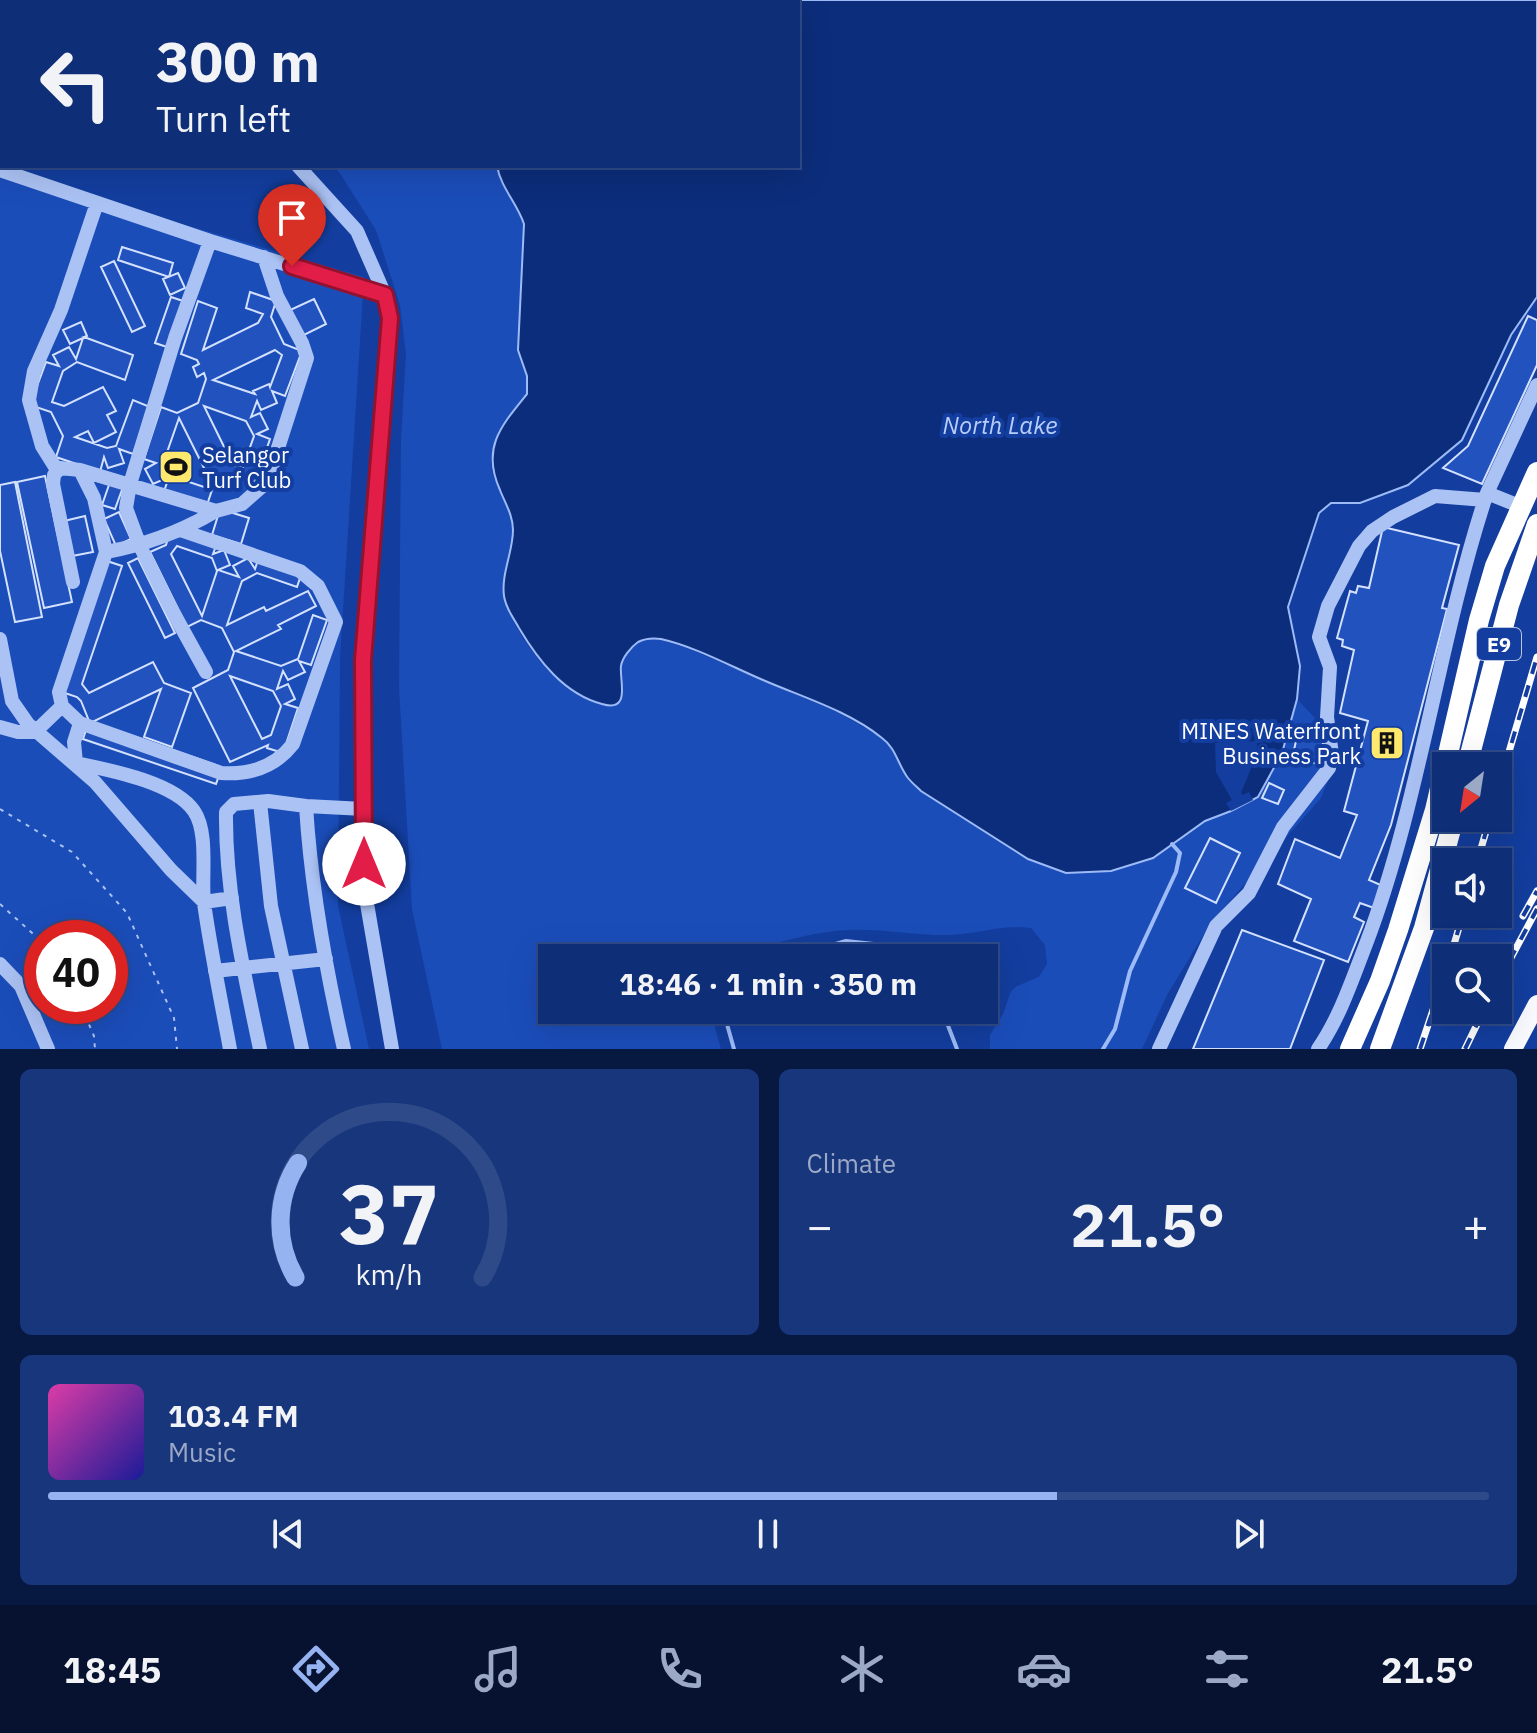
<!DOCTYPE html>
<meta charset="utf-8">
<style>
:root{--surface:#0e2e77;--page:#17367c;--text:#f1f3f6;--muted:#9ba8c6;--line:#2e4a89;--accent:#95b2f1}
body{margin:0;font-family:"IBM Plex Sans",sans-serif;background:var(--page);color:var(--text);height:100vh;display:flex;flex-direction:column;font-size:30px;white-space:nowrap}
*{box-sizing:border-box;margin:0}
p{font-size:26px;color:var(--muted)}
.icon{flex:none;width:44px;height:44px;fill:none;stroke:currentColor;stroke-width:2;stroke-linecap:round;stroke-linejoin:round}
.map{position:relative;height:1049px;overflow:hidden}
.sheet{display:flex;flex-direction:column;gap:20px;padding:20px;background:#081941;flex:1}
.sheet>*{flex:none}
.hud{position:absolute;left:0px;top:0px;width:800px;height:168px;box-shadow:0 8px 32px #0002,0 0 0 2px var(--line);background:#0e2e77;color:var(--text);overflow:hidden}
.needle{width:52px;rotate:210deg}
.controls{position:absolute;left:1432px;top:752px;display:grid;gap:16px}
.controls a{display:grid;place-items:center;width:80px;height:80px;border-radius:0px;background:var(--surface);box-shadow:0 8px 32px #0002,0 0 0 2px var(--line);font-size:40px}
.speed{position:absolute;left:24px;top:920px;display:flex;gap:16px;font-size:40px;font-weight:700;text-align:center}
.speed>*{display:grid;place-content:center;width:104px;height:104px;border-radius:50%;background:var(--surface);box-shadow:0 8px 32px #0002,0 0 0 2px var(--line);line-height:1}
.speed .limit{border:12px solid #d22;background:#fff;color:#111}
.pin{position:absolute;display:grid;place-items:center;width:68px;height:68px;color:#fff;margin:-82px -34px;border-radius:50% 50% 50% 0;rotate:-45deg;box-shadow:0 0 8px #0007}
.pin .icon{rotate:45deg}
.me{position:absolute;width:88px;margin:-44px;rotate:0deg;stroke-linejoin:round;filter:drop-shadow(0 0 6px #0008)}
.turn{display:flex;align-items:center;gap:28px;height:168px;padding:0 24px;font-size:36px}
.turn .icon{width:104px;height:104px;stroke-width:2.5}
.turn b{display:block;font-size:56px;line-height:68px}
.big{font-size:60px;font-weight:800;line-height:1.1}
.sheet .tile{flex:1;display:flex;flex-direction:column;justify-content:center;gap:12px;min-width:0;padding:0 28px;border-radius:12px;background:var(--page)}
.sheet .dial{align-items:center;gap:0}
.dial svg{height:208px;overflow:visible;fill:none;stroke:var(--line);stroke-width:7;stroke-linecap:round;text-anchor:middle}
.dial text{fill:var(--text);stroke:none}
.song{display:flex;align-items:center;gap:24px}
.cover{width:96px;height:96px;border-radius:12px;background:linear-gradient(135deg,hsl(320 70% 55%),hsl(240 70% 35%))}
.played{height:8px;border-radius:4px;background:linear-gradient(90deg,var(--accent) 70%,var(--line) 70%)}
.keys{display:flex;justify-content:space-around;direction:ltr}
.heat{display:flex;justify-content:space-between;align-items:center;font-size:44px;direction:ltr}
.sheet .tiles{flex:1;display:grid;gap:20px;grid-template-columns:1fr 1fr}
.tile:last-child{grid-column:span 2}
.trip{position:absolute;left:538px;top:944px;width:460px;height:80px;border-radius:0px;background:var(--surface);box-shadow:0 8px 32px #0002,0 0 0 2px var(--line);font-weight:800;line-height:80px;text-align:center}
.menu{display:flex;height:128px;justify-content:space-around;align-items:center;background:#061230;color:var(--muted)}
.menu .icon{width:56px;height:56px}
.menu .on{color:var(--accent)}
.menu b{font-size:36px;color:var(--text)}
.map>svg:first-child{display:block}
.green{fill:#1b4db9;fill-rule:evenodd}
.water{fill:#0c2d7b;stroke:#9dbbf7;stroke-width:2}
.pier{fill:#133e9f}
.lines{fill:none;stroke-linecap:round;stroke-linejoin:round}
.stream{stroke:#9dbbf7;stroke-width:4}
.building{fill:#2152be;stroke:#d3e1fe;stroke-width:2;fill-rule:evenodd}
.path{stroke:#abc2f4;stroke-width:2;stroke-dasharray:4 6;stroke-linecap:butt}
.minor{stroke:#abc2f4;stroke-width:14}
.major{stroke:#f8faff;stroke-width:18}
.highway{stroke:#fff;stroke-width:20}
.rail-casing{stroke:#fff;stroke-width:7}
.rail{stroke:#133e9f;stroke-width:4;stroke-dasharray:12;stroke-linecap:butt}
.route-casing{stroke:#92132f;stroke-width:20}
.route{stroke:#e11d48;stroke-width:14}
.labels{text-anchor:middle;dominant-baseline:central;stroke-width:8;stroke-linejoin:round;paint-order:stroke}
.shield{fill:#133e9f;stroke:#b8c5e2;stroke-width:2}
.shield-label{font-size:20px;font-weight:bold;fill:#fff}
.poi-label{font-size:22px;fill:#fff;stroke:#133e9f;text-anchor:start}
.water-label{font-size:24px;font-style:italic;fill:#b7cdfa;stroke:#133e9f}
</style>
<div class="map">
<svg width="1537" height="1049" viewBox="0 0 1537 1049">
<rect width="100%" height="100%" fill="#133e9f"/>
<path class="green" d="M333,166H497C501,188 517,203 524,224L529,387L527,393C510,414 484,446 493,475C498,490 509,504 512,520C516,547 497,586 509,612C515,627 527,645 538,659C548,673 610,726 622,695C625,685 621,674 621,664L631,648L639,642L651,638L663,640L692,650L833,710L883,738L891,746L907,777L1027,859L1066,873H1081L1153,858L1205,821L1231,811L1282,753L1297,699L1328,732L1330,775L1321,798L1212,921L1167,995L1142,1049H990V1035L1003,1014L1011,991L1017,986L1039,977L1047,964L1045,945L1031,928C1003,924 979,934 951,935C917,936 881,928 847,930C810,932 774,944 738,954L732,958H552V1010H710L721,1049H442L412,909L399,687L401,441L406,354L400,305L376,230L339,172Z
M0,171L364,277L340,657L338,906L369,1049H0ZM42,938H110V1006H42Z"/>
<path class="water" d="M521,0H1537V297L1511,335L1462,440L1408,485L1360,503H1331L1319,513L1288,607L1300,666L1297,699L1282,753L1258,797L1231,811L1205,821L1153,858L1111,871L1066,873L1028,859L921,791C917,787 912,783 908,778C898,765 896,748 882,738C849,711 802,697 763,680C730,666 696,647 661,639C653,638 646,638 638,642C631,647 622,658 621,666C619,679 632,713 602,704C564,694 538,660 519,628C513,617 506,609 504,596C501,574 513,552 513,530C513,515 505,503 500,490C481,448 501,426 527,394V376L518,350L524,224C517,203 501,188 497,166H798V2Z"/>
<path class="pier" d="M1257,741L1258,766H1252L1241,793L1243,795L1249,792L1253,800L1231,811L1226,803L1232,800L1216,772L1215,743Z"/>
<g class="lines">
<path class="stream" d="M787,958L846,941L892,946L907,958
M723,1010L734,1049
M942,1010L957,1049
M1103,1049L1115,1029L1130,971L1176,872L1180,853L1172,844"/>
</g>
<path class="building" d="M122,247L173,263L169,277L118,260Z
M114,261L145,326L132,332L101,267Z
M178,273L185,288L170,295L163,279Z
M250,292L276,301L271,317L284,344L302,351L285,396L272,391L277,403L261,410L257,401L251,417L260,413L268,429L257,434L270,439L255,482L236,476L213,487L206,508L163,494L169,477L153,484L145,469L156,463L144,459L161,407L177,413L198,403L206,379L204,373L197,377L193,367L199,364L197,360L181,354L198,301L217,308L203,350L258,323L263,314L246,308ZM275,350L282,355L270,387L269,384L253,391L255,394L213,380ZM204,406L246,421L254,436L243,467L233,465ZM179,418L210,480L207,488L171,476L164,461Z
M171,297L186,302L170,348L155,343Z
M314,299L326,324L300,337L288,311Z
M1528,316L1537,320V365L1482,484L1443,468L1468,446Z
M81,322L87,336L84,337L133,355L125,380L77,362L63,371L52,402L64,406L103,387L116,411L107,415L116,432L94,443L88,431L75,437L107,448L116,446L133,400L150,407L133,454L119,449L124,463L108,468L104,457L100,472L56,457L63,436L51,412L30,405L46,362L59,366L53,355L69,347L76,359L83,338L70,344L63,330Z
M45,476L72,602L44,608L17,482Z
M15,482L42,617L15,622L0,551V485Z
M110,482L123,487L115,509L102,505Z
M220,509L249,518L241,544L212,535Z
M119,512L131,539L116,546L104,519Z
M85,516L93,552L72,556L64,521Z
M1383,527L1459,545L1442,608L1447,609L1391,825L1369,880L1383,886L1374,908L1360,903L1354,917L1364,922L1348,962L1294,941L1311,899L1278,884L1295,839L1340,858L1357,815L1344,811L1368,721L1340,713L1354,650L1342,646L1343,640L1337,638L1350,591L1356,593L1358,586L1369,588Z
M171,528L217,543L213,554L224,550L230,565L218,570L239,577L233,566L248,558L255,569L259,557L302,572L297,587L257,573L242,581L227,625L264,607L266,611L308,591L316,606L278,625L281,629L236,651L281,666L298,659L313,615L327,620L311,665L299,661L305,672L288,680L283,671L277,689L288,684L295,699L285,704L298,708L283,753L267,748L268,745L230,762L193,688L228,670L234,652L222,628L201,620L187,627L150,552L166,545ZM177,546L212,558L217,571L202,616L171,554ZM230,676L273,691L281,706L271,735L262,739Z
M138,558L175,633L165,638L128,563Z
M104,560L122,566L82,684L89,693L153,662L164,683L191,693L172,747L144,737L161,689L92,722L222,767L216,784L83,739L89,721L81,701L77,697L59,691Z
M1298,732L1324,738L1319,764L1292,759Z
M1269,783L1284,790L1278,804L1262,798Z
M1210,838L1240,853L1216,903L1185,888Z
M1242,930L1324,960L1290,1049H1193Z"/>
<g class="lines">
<path class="path" d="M0,809L72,852L127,913L174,1018L177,1049
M0,904L42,942
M81,1006L94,1036L95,1049"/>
<path class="minor" d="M53,0L55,2
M196,0L198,2
M298,166L357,231L385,295L390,318L363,660L365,892L392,1049
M0,170L210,241
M57,470L42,446L29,400L34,371L61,310L97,203
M80,470L94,498L106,552L59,692L62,706L80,723L221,773C249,775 275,767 293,744L336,622L318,586L300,571L183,531
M1487,493L1537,385
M106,552C146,545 182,531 216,511
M73,582L53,484L54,475L60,468L80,470L216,511L242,504L267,482L307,358L302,343L277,296L264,257
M0,639L12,701L28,724L95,782L171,870L204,902L232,898
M206,672L168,603L140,546L126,508L130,484L175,338L210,241L385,295
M80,723L74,742L76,763C109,770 174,782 194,811C209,833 201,877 204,903C211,952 221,1001 230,1049
M0,727L18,732H35L62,706
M260,802L271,906L302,1049
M306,806L364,809
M0,964L21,986L48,1049
M215,971L326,959
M260,1049C244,972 225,892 226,812L234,804L268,801L306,806C311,888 326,970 344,1049
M1159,1049L1216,926L1249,893L1283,827L1329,768L1332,755L1327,717L1330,667L1319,637L1328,606L1359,546L1372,531L1393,517L1435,496L1485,500
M1318,1049C1340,1017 1352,980 1366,944C1421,799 1438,641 1487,493L1522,507"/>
<path class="major" d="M1513,1049L1537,1004"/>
<path class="highway" d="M1467,766L1509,605L1537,524
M1350,1049L1380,981L1398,930L1435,810L1479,620L1495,566L1537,472
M1380,1049L1424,928L1454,818"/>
<g class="rail-casing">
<path id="rail" d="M1498,789L1537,657
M1477,862L1490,818
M1523,916L1537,891
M1450,958L1463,914
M1498,982L1537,909
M1420,1049L1446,971
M1465,1049L1484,1010"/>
</g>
<use href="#rail" class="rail"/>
</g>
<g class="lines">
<g class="route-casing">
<path id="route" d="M292,266L385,295L390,318L363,660L364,864"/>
</g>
<use href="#route" class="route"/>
</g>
<defs>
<g id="stadium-square" transform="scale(1.8)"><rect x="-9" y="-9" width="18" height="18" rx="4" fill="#ffe86e" stroke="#133e9f"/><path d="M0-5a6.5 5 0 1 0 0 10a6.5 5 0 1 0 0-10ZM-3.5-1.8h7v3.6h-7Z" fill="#111"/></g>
<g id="building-square" transform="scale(1.8)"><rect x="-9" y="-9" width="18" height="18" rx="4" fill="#ffe86e" stroke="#133e9f"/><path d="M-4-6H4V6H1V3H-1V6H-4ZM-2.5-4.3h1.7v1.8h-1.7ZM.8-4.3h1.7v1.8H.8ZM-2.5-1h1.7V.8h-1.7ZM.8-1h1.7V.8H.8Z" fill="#111"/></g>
</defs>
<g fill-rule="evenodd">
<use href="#stadium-square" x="176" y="467"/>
<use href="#building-square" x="1387" y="743"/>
</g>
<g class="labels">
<rect class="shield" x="1477" y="628" width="44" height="32" rx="6"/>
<g class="shield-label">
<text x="1499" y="644">E9</text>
</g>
<g class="poi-label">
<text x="202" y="454">Selangor<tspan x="202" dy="25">Turf Club</tspan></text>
<text x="1361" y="730" text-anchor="end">MINES Waterfront<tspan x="1361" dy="25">Business Park</tspan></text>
</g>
<g class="water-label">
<text x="1000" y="425">North Lake</text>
</g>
</g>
</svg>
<div class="controls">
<a><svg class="needle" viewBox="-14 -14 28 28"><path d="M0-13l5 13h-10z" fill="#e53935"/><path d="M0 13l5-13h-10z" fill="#9ba8c6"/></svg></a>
<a><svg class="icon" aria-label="sound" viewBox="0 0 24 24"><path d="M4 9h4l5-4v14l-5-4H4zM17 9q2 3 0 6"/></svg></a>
<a><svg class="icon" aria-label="search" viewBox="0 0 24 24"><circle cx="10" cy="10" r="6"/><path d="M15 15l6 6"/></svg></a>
</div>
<div class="speed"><div class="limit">40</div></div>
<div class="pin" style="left:292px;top:266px;background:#d93025"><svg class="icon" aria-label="arrive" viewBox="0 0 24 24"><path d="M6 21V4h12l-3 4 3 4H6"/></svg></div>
<svg class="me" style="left:364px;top:864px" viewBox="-20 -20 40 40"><circle r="19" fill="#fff"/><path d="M0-13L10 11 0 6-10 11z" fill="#e11d48"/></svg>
<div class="trip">18:46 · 1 min · 350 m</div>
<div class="hud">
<div class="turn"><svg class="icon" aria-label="left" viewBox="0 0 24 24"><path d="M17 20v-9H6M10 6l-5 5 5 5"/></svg><div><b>300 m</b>Turn left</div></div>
</div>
</div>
<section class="sheet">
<div class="tiles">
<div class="tile dial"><svg viewBox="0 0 100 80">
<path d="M14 69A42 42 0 1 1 86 69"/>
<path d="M14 69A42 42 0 0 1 15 25" stroke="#95b2f1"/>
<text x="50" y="56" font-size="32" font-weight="700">37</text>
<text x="50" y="72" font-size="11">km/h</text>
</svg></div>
<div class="tile"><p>Climate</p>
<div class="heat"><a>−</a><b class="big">21.5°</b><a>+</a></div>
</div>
<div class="tile">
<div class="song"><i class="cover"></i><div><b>103.4 FM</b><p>Music</p></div></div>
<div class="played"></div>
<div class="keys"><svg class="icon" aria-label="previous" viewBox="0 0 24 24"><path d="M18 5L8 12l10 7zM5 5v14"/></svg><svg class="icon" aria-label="pause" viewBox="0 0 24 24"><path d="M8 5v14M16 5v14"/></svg><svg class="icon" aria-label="next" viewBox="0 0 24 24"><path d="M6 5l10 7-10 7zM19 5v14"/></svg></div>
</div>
</div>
</section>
<nav class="menu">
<b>18:45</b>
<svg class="icon on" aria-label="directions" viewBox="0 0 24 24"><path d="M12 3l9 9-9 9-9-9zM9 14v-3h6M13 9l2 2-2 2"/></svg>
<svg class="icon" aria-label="music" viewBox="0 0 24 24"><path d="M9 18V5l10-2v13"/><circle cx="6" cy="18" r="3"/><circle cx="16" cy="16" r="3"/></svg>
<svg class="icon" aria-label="phone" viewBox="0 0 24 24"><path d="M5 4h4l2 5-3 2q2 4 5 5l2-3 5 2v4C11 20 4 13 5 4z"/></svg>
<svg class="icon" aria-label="climate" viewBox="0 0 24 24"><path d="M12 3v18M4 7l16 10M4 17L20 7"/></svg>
<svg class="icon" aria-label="car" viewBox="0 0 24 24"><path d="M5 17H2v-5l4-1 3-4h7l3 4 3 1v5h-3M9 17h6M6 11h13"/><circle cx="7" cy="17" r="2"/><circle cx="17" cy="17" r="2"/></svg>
<svg class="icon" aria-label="filters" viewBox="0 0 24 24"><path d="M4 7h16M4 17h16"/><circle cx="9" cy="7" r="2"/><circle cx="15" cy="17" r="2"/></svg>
<b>21.5°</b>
</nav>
